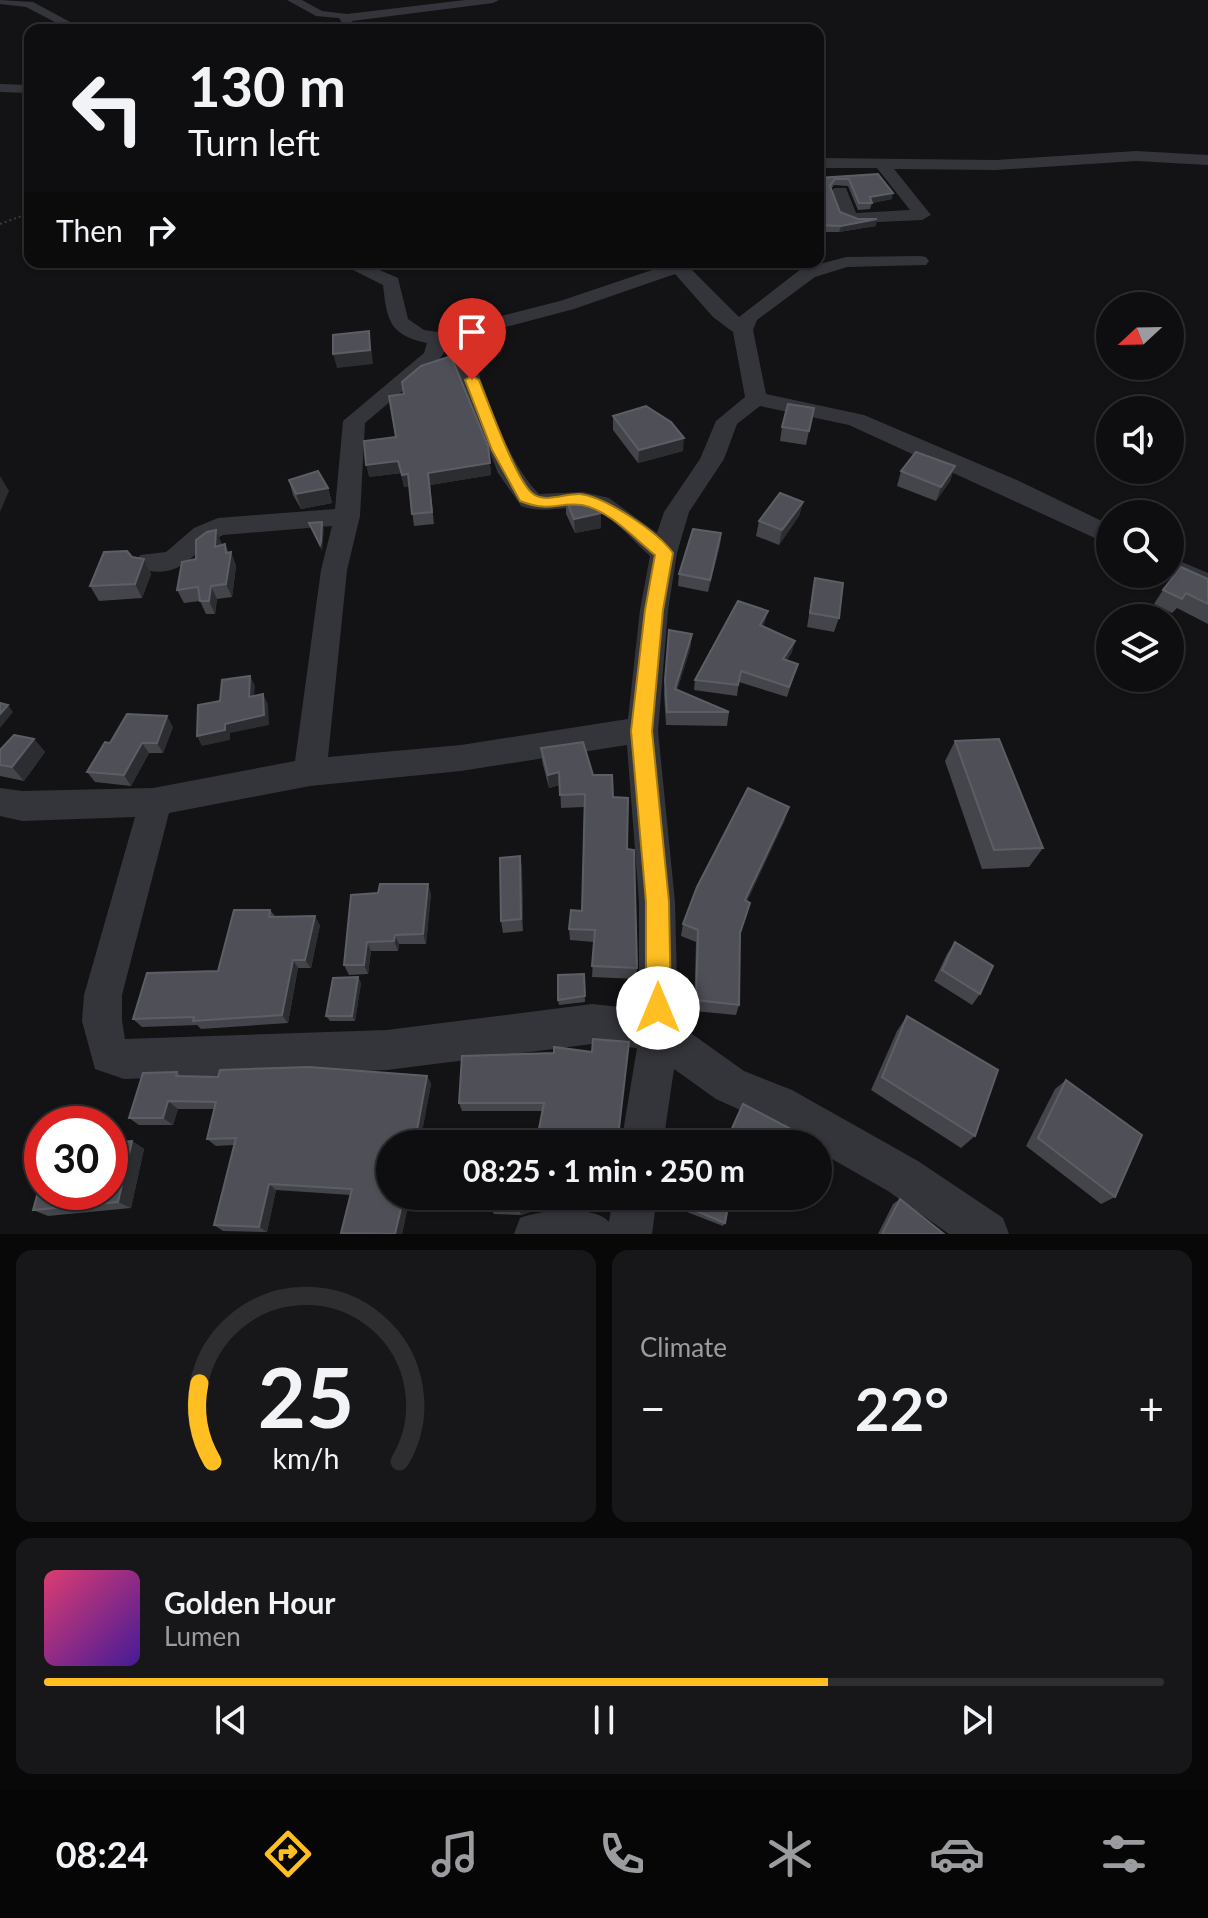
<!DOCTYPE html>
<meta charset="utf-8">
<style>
:root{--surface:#0e0e10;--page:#171719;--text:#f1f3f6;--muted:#9b9c9f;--line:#2e2e30;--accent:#ffbf22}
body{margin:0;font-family:Lato,sans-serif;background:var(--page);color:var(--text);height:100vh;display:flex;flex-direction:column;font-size:30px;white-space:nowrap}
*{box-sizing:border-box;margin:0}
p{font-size:26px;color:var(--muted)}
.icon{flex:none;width:44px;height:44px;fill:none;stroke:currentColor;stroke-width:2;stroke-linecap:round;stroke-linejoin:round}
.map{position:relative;height:1234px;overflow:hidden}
.details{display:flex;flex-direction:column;gap:16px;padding:16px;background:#080809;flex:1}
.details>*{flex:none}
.top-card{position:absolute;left:24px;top:24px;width:800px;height:244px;border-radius:16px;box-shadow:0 2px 6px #0004,0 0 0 2px var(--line);background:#0e0e10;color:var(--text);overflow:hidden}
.needle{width:52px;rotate:248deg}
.controls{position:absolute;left:1096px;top:292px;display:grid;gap:16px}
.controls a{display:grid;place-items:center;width:88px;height:88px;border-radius:50%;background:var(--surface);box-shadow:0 2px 6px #0004,0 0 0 2px var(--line);font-size:40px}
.speed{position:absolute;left:24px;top:1106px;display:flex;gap:16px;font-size:40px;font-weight:700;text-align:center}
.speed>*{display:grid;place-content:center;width:104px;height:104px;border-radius:50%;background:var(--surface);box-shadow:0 2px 6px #0004,0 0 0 2px var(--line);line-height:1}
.speed .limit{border:12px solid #d22;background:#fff;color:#111}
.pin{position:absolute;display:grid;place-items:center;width:68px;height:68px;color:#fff;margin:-82px -34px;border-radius:50% 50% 50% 0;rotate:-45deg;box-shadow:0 0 8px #0007}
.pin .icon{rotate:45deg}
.me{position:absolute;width:88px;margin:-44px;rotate:0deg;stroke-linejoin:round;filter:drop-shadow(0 0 6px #0008)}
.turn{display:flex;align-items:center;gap:28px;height:168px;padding:0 32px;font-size:36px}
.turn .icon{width:104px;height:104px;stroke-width:2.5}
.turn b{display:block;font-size:56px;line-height:68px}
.then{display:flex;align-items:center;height:76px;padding:0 32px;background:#0003;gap:16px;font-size:30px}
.big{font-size:60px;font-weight:700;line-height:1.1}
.details .widget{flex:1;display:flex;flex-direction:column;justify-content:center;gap:12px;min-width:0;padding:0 28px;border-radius:16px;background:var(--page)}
.details .dial{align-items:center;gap:0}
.dial svg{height:208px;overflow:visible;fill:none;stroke:var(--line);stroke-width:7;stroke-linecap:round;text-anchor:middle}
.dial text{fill:var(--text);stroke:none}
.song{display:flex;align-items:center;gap:24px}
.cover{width:96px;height:96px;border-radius:12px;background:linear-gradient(135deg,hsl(340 70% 55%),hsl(260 70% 35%))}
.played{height:8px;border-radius:4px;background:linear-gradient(90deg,var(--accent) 70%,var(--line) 70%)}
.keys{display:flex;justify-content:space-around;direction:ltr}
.heat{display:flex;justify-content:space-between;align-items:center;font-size:44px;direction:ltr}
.details .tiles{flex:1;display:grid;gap:16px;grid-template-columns:1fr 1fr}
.widget:last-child{grid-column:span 2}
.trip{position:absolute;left:376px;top:1130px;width:456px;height:80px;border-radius:40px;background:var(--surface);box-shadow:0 2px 6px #0004,0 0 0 2px var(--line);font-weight:700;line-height:80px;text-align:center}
.tabs{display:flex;height:128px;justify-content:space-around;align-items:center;background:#060606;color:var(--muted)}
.tabs .icon{width:56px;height:56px}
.tabs .selected{color:var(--accent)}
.tabs b{font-size:36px;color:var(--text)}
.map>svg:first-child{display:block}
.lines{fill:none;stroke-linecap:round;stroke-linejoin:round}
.path{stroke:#3a3c42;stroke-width:2;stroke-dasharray:2 3;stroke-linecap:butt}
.street{fill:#34353b;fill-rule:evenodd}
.wall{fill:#44454b}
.shaded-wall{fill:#2c2d31}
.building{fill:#4f5057;stroke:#5c5e66;stroke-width:2}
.route{fill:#ffbf22;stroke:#a67c16;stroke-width:2}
</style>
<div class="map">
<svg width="1208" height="1234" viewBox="0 0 1208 1234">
<rect width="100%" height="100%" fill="#131315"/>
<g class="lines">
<path class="path" d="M0,224L30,213"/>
<path class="street" d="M0,0L33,2L85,30H70L26,7L0,4Z
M287,0H302L322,11L347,14L465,0H499L493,3L352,21L359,30H347L339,18L316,16Z
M0,84L30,85V93L0,92Z
M1136,151L1208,155V165L1136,161L996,170L894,169L931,215L922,220L856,223L840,216L832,191L834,188H846L856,213L910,210L877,168H818V158L996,160Z
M920,256L926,257L929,261L926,265L847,267L815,277L757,320L753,330L766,394L864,415L1019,481L1110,525V545L849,425L760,406L737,424L724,459L689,512L677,553L668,610L658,731L675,902L678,1024L744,1071L792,1090L918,1161L1003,1218L1009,1234H949L888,1191L818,1151V1144H805L762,1120L716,1099L674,1069L663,1144H621L637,1048L592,1044L387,1070L124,1079L95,1069L82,1021L84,995L135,817L22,821L0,816V788L22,791L153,788L295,761L321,570L332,526L223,535C190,551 184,581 140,569L136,562L140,555L166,552L194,528L218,518L335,509L343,421L424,353L427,343C389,335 387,320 383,285L337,262H361L398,278L408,319L424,330L438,332L560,301L667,265L665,262H684L739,317L801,269L846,257ZM675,274L713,317L733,332L745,397L716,421L700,459L664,512L657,533L609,498L583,492L539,494C502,457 486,385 464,338L574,309ZM448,347L498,473L521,506C543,514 561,506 584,508C609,511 632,540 650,556L640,610L628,719L461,745L328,757L347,570L360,516L365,423L438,361ZM627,745L639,902V1009L592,1004L387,1030L125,1039L122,1021V995L169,813L310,786L461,771Z
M1170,557L1208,573V595L1163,574H1170Z
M613,1196H657L652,1234H514L520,1218C540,1210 594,1204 609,1222Z"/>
</g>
<path class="wall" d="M878,174L892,199L872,203L870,209L858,210L848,186L834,185L831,189L840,212L876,226L839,232H818V178Z
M814,408L806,445L780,441L782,427Z
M613,416L683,451L638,463L613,430Z
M488,446L491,475L430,485L434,524L414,526L409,486L404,487L401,473L369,477Z
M955,466L950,481L936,501L897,486L901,471Z
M289,480L328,488L332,503L301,509L293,495Z
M566,499L601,528L575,533L566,514Z
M803,502L799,516L779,545L756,536L759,521Z
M721,533L720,545L708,592L678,586L679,574Z
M222,544V545L225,544L229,553L231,552L236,566L232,597L217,599L215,614H206L200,601L184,603L177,590L196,559Z
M132,557L144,559L151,574L142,598L99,601L90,586Z
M815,578L839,618L834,632L807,627Z
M1208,579V624L1177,608L1172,613L1154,604L1163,590Z
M768,611L763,626L792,652L787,660L798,664L787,697L739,682L737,696L694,690L695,680Z
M669,630L692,634L690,649L677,690L729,712L727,726L666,725L664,694Z
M173,727L163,753H149L131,786L95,782L87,772L110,743Z
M34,739L45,752L24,781L0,776V750Z
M955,741L1043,848L1029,867L982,869L945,761Z
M541,748L593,775L613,797L627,849L637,968L636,979L592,977L594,942L570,940L569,929L582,911L584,807L561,808L560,785L549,788L542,761Z
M785,820L747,901L750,903L740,936L739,1005L736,1015L694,1011L696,942L681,936L683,924Z
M520,856L522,869L523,931L503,933L501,921Z
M431,894L426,944H399L398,951H371L368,974L349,975L344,965L351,895Z
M270,910L275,916L320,925L311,968H298L288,1023L201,1029L197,1025L142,1027L133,1019L218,971Z
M955,942L980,994L972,1005L934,981L947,954Z
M584,974L585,1002L559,1005L558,1000Z
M358,977L361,983L355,1021H330L326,1016Z
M907,1016L975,1136L961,1148L871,1090L897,1031Z
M462,1056L619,1137L621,1140L542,1111H462L459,1103Z
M177,1072L182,1076L218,1077L427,1076L431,1084L420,1141L390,1196H410L402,1234H342L341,1233L351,1195L276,1190L267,1232L223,1231L214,1225L234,1145L216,1146L207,1139L214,1109H178L173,1125H139L129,1118Z
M1066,1080L1115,1197L1101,1204L1026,1146L1055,1089Z
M132,1141L144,1149L131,1208L48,1216L33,1210Z
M458,1196H611L608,1209L577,1204V1208L533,1204V1211L521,1215L494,1214L491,1208L492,1200Z
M691,1196L725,1223L723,1226L687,1212Z
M900,1199L944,1234H878L893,1204Z"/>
<path class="shaded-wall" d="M893,193L892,199L872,203L870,197Z
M877,219L876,226L839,232L841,226Z
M369,331L371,345L373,364L337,368L333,354Z
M684,438L683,451L638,463L639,450Z
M398,461L401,473L369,477L366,465Z
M490,463L491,475L430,485L434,524L428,473Z
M955,466L950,481L936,501L941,487Z
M408,474L410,486L404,487L402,475Z
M0,476L9,491L0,512Z
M328,488L332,503L301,509L296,494Z
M803,502L799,516L779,545L782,530Z
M601,513V528L575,533L574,519Z
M322,522L324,530L322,552L320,545Z
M216,530L222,544L220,560L215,547Z
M721,533L720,545L708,592L710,580Z
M225,544L230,557L231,552L236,566L232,597L226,584V553Z
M144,559L151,574L142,598L135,584Z
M211,586L217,599L215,614L209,601Z
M768,611L765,622L758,635L760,625Z
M692,634L690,649L673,703L675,689Z
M795,641L792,652L780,669L783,659Z
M250,676L255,686L253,707L249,697Z
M263,694L268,704L269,725L230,733V740L202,746L197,736L225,724Z
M8,705L13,712L0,728V714Z
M167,716L173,727L163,753L157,743Z
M34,739L45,752L24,781L12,767Z
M142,743L149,753L131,786L124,775Z
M559,772L560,785L549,788L548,775Z
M789,807L785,820L742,912L745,900Z
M520,856L522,869L523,931L521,919Z
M428,884L431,894L426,944L423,934Z
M315,916L320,925L311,968L305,960Z
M395,935L399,944L398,951L394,941Z
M367,942L371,951L368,974L364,965Z
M293,960L298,968L288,1023L282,1015Z
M358,977L361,983L355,1021L352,1016Z
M427,1076L431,1084L420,1144L415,1141Z
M168,1101L178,1109L173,1125L163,1118Z
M132,1141L144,1149L131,1208L118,1202Z
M269,1184L276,1190L267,1232L259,1227Z
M404,1196H410L402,1234H395Z
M531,1199L533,1204V1211L521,1215L519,1209Z"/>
<path class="building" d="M878,174L893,193L870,197L872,203H859L849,179H835L830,186L840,212L858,219H877L841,226L818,225V178Z
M369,331L370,350L333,354V335Z
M448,357L453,361L488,446L490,463L428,473L432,512L412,514L408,474L402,475L398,461L366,465L364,441L396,437L389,396L404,394L402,382L421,366Z
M788,404L814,408L809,431L782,427Z
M646,406L671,422L684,438L639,450L613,416Z
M916,452L955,466L941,487L901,471Z
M318,471L328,488L296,494L289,480Z
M780,493L803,502L782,530L759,521Z
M580,496L592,499L601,513L574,519L566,499Z
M322,522L321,541L320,545L309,523Z
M693,529L721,533L710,580L679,574Z
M216,530L215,547L225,544L226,553L231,552L226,584L211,586L209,601H200L198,587L177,590L182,562L196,559V540L207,532Z
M127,551L132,557L144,559L135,584L90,586L104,552Z
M1181,567L1208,579V604L1186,593L1182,599L1163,590Z
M815,578L843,583L839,618L810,613Z
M738,601L768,611L760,625L795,641L783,659L798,664L789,687L741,671L738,685L695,680Z
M669,630L692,634L675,689L729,712H667L665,680Z
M250,676L249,697L263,694L264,715L225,724V730L197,736L198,705L220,701L222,680Z
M0,703L8,705L0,714Z
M127,714L167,716L157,743H142L124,775L87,772L105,742L110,743Z
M14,735L34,739L12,767L0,765V750Z
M999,739L1043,848L994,850L955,741Z
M583,742L593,775H612L613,797L628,798L627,849L634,850L637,968L592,966L595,930L569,929L571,910L582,911L585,794L560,795L559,772L548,775L541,748Z
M748,788L789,807L745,900L750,903L740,933L739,1005L696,1000L698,930L683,924L697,887Z
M520,856L521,919L501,921L500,858Z
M380,884H428L423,934L395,935L394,941L367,942L364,965H344L351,895L378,893Z
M234,910H270L269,917L315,916L305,960H293L282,1015L193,1021L194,1017L133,1019L147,973L218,971Z
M955,942L993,966L980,994L942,970Z
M584,974L585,996L558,1000V975Z
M358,977L352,1016H326L333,978Z
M907,1016L998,1070L975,1136L882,1077Z
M593,1039L629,1042L618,1137L621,1140H631V1144H536L544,1103H459L462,1056L554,1053V1047L592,1052Z
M309,1067L427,1076L415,1141L445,1142L444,1144H390V1196H404L395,1234L341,1233L352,1189L269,1184L259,1227L214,1225L236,1138L207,1139L216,1102L168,1101L163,1118H129L143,1073L177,1072L176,1076L218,1077L220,1070Z
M1066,1080L1142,1135L1115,1197L1038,1138Z
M743,1104L808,1138L806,1144H725Z
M132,1141L118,1202L33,1210L42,1178V1192H110V1143Z
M492,1196H610L608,1203L577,1198L576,1202L531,1199V1206L519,1209L491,1208Z
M692,1196H730L725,1223L689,1208Z
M900,1199L944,1234H882Z"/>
<path class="route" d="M472,376L479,380C489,404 515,478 532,493C544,504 566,493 580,494C606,497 658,532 673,553L663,610L652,731L669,902L671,1008L667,1016L658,1020L650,1016L646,1008V902L631,731L645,610L655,555C634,538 609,510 582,505C556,502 551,513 520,501L492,450L465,380Z"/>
</svg>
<div class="controls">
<a><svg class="needle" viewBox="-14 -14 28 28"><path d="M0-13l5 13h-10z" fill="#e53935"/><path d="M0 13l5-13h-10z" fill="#9b9c9f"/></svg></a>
<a><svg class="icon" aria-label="sound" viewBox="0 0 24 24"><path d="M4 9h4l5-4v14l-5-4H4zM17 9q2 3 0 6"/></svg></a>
<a><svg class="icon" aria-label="search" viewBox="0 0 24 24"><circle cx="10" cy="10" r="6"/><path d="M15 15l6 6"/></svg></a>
<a><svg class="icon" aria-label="layers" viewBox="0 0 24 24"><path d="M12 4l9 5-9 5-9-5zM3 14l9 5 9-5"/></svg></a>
</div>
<div class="speed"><div class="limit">30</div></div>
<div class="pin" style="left:472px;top:380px;background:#d93025"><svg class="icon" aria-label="arrive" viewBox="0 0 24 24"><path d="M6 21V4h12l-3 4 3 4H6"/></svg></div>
<svg class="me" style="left:658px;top:1008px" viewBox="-20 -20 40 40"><circle r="19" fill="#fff"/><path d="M0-13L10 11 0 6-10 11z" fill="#ffbf22"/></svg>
<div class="trip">08:25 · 1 min · 250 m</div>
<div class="top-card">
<div class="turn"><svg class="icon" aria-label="left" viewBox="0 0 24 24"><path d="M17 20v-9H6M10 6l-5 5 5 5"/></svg><div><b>130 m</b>Turn left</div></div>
<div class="then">Then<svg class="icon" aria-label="right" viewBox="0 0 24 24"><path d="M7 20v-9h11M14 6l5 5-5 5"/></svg></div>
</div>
</div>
<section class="details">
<div class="tiles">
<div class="widget dial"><svg viewBox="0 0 100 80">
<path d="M14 69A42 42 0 1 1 86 69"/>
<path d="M14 69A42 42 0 0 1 9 39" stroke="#ffbf22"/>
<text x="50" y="56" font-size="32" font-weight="700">25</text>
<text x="50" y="72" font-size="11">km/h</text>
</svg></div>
<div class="widget"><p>Climate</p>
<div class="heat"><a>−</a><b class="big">22°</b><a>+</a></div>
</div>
<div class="widget">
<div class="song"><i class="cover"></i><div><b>Golden Hour</b><p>Lumen</p></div></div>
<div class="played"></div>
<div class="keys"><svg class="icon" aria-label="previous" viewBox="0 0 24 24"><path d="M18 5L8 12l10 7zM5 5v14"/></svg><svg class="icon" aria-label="pause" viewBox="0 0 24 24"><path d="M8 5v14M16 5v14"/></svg><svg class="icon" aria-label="next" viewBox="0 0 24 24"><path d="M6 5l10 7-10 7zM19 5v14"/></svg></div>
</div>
</div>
</section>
<nav class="tabs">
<b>08:24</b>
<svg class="icon selected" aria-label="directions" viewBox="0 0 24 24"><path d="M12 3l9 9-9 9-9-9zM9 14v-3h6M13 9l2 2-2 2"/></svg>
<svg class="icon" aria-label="music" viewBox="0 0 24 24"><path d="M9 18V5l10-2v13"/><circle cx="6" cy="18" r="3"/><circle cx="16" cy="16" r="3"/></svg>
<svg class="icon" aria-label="phone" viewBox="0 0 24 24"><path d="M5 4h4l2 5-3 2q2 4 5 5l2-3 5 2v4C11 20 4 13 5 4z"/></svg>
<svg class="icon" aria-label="climate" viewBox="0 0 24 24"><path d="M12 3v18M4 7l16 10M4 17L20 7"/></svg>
<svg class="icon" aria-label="car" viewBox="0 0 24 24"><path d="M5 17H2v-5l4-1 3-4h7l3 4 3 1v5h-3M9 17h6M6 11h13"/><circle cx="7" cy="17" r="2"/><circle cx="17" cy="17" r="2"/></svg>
<svg class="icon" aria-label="filters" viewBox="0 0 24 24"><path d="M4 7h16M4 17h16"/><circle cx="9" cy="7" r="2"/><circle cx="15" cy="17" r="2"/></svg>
</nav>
